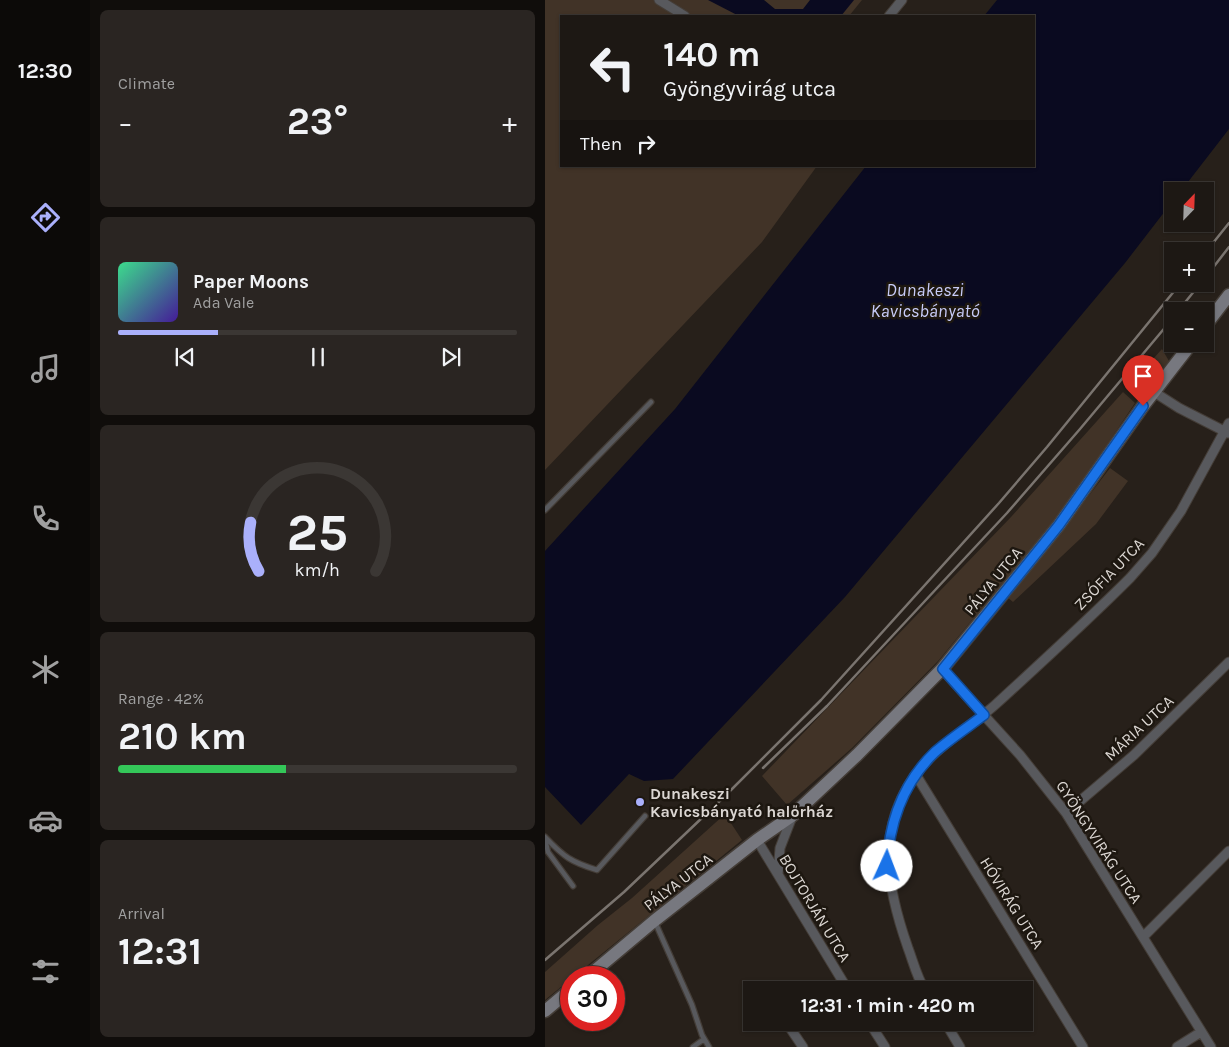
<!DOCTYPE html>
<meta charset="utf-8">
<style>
:root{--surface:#1d1814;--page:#2a2522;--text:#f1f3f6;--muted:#a0a0a0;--line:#3b3734;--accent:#aab0fb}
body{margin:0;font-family:Karla,sans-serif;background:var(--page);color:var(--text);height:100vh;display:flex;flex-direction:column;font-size:19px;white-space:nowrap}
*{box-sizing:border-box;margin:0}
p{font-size:16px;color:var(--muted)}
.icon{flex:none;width:28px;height:28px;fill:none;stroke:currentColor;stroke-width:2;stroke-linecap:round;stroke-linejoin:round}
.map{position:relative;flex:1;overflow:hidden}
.sheet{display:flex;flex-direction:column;gap:10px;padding:10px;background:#100d0b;width:455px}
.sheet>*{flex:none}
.guide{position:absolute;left:15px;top:15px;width:475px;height:152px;border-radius:0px;box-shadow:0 1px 4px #0004,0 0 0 1px var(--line);background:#1d1814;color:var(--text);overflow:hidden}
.needle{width:32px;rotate:23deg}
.tools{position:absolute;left:619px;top:182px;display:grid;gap:10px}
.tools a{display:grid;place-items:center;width:50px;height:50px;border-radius:0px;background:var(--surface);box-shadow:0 1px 4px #0004,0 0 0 1px var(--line);font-size:25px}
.speed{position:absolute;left:15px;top:966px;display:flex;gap:10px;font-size:25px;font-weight:700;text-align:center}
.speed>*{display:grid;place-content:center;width:65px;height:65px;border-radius:50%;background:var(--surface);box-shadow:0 1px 4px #0004,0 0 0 1px var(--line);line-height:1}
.speed .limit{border:8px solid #d22;background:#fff;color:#111}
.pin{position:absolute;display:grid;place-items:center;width:42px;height:42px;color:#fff;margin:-51px -21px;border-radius:50% 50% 50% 0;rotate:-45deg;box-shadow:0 0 5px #0007}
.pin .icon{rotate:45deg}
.me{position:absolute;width:55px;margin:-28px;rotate:2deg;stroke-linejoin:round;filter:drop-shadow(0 0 4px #0008)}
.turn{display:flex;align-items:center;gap:18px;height:105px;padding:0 20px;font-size:22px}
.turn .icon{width:65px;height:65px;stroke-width:2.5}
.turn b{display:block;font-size:35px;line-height:42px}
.then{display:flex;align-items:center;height:48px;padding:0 20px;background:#0003;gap:10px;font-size:19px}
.big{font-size:38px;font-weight:700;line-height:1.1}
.sheet .widget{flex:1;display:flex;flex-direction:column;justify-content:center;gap:8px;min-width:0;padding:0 18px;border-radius:8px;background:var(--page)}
.sheet .dial{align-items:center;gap:0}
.dial svg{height:130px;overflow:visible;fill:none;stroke:var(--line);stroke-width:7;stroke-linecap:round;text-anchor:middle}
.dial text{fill:var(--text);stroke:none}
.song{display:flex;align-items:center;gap:15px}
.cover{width:60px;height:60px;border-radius:8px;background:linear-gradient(135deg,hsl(150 70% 55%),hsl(260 70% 35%))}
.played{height:5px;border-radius:2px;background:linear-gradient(90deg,var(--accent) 25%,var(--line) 25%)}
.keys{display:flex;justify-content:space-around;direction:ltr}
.heat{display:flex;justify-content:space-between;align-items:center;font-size:28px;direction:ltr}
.charge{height:8px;border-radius:4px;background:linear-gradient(90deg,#34c759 42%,var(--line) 0)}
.trip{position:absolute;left:198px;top:981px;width:290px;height:50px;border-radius:0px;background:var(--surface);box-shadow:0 1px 4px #0004,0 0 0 1px var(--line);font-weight:700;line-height:50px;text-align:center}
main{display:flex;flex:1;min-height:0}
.dock{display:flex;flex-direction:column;width:90px;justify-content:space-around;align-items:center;background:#0c0a08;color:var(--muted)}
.dock .icon{width:35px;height:35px}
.dock .current{color:var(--accent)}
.dock b{font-size:22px;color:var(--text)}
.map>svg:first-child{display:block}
.green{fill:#413327}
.water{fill:#0a0a20}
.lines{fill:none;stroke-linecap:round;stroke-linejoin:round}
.lane-casing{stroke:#443d37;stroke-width:7}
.street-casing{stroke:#443d37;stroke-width:11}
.secondary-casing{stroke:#443d37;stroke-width:15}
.lane{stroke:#58595d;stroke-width:4.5}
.street{stroke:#58595d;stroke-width:9}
.secondary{stroke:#77787f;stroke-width:12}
.rail{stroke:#7a746f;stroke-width:2.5}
.route-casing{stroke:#114b97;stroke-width:12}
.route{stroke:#1a73e8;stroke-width:9}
.poi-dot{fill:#aab0fb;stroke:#1d1710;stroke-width:2}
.labels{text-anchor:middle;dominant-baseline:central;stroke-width:5;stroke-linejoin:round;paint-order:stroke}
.street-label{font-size:16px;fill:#dbd6d2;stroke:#1d1710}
.poi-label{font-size:16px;font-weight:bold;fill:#dbd6d2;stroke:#1d1710;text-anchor:start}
.water-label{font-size:18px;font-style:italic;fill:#c8ccf8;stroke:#1d1710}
</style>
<main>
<nav class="dock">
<b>12:30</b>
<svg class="icon current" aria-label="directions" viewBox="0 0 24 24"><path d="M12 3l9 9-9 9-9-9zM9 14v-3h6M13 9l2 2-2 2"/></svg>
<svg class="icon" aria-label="music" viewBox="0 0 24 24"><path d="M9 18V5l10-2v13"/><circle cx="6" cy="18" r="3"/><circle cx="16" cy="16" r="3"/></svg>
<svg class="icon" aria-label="phone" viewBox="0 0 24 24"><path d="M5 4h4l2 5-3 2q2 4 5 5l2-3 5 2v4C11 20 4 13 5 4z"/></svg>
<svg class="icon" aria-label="climate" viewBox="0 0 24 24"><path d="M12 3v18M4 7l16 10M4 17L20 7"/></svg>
<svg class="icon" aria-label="car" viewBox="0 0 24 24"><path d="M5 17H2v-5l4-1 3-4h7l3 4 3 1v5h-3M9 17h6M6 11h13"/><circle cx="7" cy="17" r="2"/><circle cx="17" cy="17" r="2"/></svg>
<svg class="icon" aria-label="filters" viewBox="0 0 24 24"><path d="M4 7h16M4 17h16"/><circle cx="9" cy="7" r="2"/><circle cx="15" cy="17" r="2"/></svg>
</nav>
<section class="sheet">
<div class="widget"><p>Climate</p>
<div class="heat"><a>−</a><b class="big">23°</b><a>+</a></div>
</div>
<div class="widget">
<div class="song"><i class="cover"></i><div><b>Paper Moons</b><p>Ada Vale</p></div></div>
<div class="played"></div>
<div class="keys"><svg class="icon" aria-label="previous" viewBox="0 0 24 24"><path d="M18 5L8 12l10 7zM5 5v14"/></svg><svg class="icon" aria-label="pause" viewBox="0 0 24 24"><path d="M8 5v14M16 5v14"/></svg><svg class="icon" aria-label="next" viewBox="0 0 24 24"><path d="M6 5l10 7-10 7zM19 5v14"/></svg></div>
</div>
<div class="widget dial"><svg viewBox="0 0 100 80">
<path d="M14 69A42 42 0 1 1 86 69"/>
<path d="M14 69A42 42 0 0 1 9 39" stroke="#aab0fb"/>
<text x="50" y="56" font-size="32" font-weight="700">25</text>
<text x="50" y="72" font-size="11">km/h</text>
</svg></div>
<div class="widget"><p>Range · 42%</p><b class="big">210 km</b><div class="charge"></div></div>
<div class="widget"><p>Arrival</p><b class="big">12:31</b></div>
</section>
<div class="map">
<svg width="684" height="1047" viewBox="0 0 684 1047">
<rect width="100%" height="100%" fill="#27201a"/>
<path class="green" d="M0,0H317L304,16H16V166H272L217,242L0,470Z
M617,349L624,361L594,399L581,389Z
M578,392L590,403L521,506L394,660L307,748L242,805L217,776L466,517Z
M565,468L583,481L551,524L468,602L462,597L513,536Z
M180,814L197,840L0,1000V972L53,925L87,898Z"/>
<path class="water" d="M163,0H219L230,9H258L265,0H309L296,16H194Z
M452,0H684V129L636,191H628L627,202L580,263L300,597L128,779L99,781L84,774L36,825L0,787V551L130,409L321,166H489V16H439Z"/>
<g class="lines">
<g class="lane-casing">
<path id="lane" d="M0,510L106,402
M0,837C19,857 26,862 52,870L100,816
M0,839L3,852L28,886
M110,922L147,1005L157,1035L164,1047
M148,1047L159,1039"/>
</g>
<g class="street-casing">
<path id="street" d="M114,0L140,16
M344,16L357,0
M609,392L634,408L683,433
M397,669L475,755L521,813L666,1047
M371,775L538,1047
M521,813L589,755L684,662
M212,840L303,990
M233,874L235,848L247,817
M598,937L684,851
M380,990C372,978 368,961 363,948C342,888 330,830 371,774C392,746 424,728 450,705C496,663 542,621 585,578L607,553L636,511L684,423
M241,1022L258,1047
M324,1022L340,1047
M400,1022L415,1047
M632,1047L656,1032"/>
</g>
<g class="secondary-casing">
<path id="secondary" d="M660,326L684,295
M41,978L109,921L212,840L248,815L312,755L397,669L514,525L598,406L646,344
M0,1011L26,989"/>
</g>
<use href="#lane" class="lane"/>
<use href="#street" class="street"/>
<use href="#secondary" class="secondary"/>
<path class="rail" d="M660,253L684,223
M660,278L684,247
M633,311L655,284
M218,768L282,706L462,513L535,429L628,318
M0,960L79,892L179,797L276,700L454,503L502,447L635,284"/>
</g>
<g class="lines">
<g class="route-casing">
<path id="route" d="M342,866C344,823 358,783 390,752C405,739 423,727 439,715L398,669L514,525L598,406"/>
</g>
<use href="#route" class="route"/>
</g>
<circle class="poi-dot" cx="95" cy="802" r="5"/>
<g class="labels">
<g class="street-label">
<text transform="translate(564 574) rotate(-46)">ZSÓFIA UTCA</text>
<text transform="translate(448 581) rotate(-51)">PÁLYA UTCA</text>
<text transform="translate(594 728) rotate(-43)">MÁRIA UTCA</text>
<text transform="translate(554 842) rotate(57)">GYÖNGYVIRÁG UTCA</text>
<text transform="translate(133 882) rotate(-38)">PÁLYA UTCA</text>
<text transform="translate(467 903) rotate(58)">HÓVIRÁG UTCA</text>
<text transform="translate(270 908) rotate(59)">BOJTORJÁN UTCA</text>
</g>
<g class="poi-label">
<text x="105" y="793">Dunakeszi<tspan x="105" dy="18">Kavicsbányató halőrház</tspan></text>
</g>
<g class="water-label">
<text x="380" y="290">Dunakeszi<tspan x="380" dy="21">Kavicsbányató</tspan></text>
</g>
</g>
</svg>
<div class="tools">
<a><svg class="needle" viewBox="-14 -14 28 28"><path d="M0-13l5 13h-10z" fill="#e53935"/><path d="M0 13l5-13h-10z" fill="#a0a0a0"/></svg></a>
<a>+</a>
<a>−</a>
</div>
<div class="speed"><div class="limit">30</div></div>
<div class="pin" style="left:598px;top:406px;background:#d93025"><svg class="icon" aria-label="arrive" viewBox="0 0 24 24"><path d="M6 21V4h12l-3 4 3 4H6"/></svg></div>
<svg class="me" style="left:342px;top:866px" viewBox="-20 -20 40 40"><circle r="19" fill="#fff"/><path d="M0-13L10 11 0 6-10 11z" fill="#1a73e8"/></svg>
<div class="trip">12:31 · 1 min · 420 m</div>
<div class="guide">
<div class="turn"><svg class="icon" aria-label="left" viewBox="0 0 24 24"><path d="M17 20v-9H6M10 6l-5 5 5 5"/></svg><div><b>140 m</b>Gyöngyvirág utca</div></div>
<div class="then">Then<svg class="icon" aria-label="right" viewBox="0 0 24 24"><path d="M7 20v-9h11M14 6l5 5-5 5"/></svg></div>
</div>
</div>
</main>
